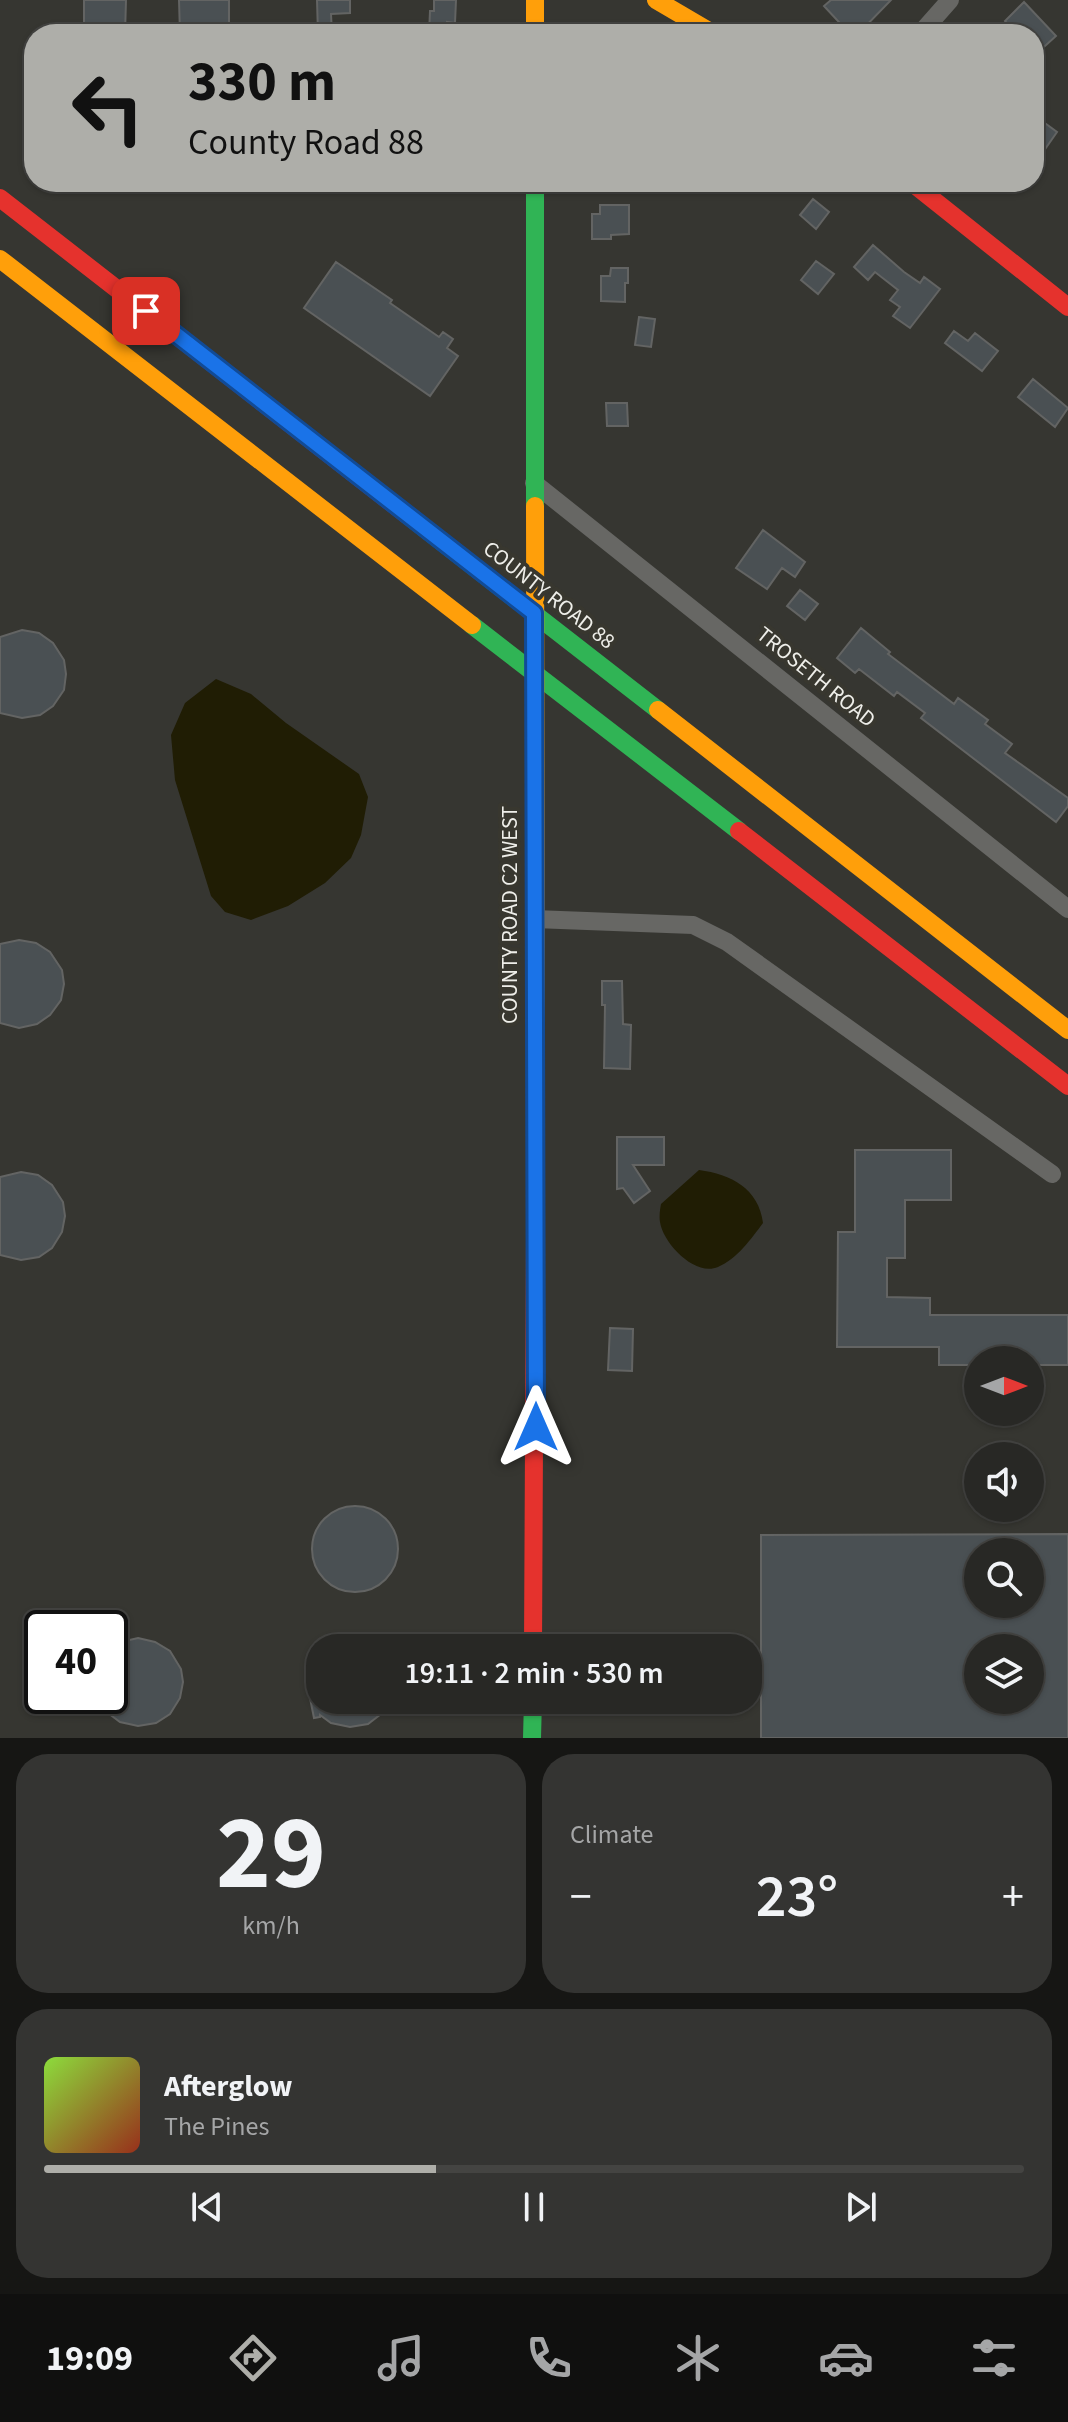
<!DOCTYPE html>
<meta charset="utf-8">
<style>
:root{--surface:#282825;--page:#343432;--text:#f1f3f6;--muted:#a5a6a7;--line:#444442;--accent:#aeaea9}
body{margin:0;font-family:"Source Sans 3",sans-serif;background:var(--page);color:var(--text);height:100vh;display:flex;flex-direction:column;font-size:30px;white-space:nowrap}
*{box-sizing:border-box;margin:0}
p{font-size:26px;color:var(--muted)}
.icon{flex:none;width:44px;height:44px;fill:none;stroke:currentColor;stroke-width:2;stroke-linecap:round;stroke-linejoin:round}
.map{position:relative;height:1738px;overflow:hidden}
.details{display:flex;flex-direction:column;gap:16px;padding:16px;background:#161614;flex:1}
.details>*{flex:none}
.banner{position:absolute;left:24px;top:24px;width:1020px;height:168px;border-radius:32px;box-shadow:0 2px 6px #0004,0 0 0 2px var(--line);background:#aeaea9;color:#111;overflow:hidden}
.needle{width:52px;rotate:90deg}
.fabs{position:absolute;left:964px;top:1346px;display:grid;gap:16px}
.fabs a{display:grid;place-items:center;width:80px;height:80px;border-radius:50%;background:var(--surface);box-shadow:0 2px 6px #0004,0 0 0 2px var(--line);font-size:40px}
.speed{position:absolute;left:24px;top:1610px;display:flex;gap:16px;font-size:40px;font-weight:700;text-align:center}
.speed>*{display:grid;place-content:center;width:104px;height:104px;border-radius:50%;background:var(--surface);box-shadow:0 2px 6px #0004,0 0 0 2px var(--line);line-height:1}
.speed .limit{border:4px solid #111;border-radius:12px;background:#fff;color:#111}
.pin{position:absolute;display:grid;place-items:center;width:68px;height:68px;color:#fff;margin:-34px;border-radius:16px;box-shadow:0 4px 12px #0006}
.me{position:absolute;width:88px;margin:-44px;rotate:0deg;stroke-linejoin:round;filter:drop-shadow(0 0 6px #0008)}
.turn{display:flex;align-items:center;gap:28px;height:168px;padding:0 32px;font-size:36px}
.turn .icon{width:104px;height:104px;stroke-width:2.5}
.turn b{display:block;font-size:56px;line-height:68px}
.big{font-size:60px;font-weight:600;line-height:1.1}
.details .tile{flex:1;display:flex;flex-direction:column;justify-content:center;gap:12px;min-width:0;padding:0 28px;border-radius:32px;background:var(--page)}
.details .dial{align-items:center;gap:0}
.dial b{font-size:104px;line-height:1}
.song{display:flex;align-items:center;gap:24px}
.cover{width:96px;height:96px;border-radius:12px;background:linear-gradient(135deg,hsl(90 70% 55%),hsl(10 70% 35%))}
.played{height:8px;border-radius:4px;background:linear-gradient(90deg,var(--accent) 40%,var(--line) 40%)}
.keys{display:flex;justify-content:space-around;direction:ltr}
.heat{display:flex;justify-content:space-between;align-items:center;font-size:44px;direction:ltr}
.details .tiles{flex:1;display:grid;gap:16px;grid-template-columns:1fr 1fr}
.tile:last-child{grid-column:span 2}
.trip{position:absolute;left:306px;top:1634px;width:456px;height:80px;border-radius:32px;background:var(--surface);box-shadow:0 2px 6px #0004,0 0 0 2px var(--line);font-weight:600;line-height:80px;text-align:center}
.dock{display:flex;height:128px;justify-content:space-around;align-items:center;background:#10100f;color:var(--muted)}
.dock .icon{width:56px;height:56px}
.dock .active{color:var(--accent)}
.dock b{font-size:36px;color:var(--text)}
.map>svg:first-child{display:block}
.water{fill:#201d04}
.building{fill:#4a5053;stroke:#636463;stroke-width:2;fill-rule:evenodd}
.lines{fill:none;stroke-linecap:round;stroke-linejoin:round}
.street{stroke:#676764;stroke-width:18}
.fast{stroke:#30b455;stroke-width:18}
.slow{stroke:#ff9f0a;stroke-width:18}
.jam{stroke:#e5322d;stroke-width:18}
.route-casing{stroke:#114b97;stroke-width:20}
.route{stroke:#1a73e8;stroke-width:14}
.labels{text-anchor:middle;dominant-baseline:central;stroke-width:8;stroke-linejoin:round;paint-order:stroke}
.street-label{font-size:22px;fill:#eeeee9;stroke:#38372f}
</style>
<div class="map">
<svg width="1068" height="1738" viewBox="0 0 1068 1738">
<rect width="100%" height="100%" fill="#363631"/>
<path class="water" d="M216,679L251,694L286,723L359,774L368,797L361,835L351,858L325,883L288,906L251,920L225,912L211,896L175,780L171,735L185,703Z
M699,1170C731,1174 759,1189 763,1223C751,1239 737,1259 718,1267C695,1277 663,1243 660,1222C659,1217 660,1209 661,1204Z"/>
<path class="building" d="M84,0H126L125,34H84Z
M179,0H229V34H180Z
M317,0H350V13L331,14L332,34H318Z
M434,0H456L455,23L447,22V34H429L430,11H434Z
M831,0H891L858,34H850L824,6Z
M1024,2L1056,36L1034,56V34H1017L1005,21Z
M1034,115L1057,132L1034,165Z
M813,199L829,212L816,229L800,215Z
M600,205H629V234L611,235V239H592V214H600Z
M873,245L904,272L920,283L924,277L940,289L910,328L893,316L900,307L890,300L898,290L875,272L868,280L854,267Z
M816,261L834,274L818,294L801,280Z
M336,262L392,300L390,303L439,337L443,332L453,339L447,348L458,356L430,396L304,308Z
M611,268H628V283H625V302L601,301V276H610Z
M639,317L655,319L651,347L635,345Z
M954,331L968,341L975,333L998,351L982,371L945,343Z
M1033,379L1068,408L1055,427L1018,397Z
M606,403H627L628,426H607Z
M763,530L805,562L795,577L782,568L767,589L736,568Z
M800,590L818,604L805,620L787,606Z
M861,628L890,652L888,654L954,704L958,698L988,720L985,724L1012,744L1005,753L1068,798V806L1056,822L921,718L925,713L897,692L894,696L859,669L855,673L837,658Z
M22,630L39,633L53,643L64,660L66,674L64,690L53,706L40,715L22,718L0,713V637Z
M19,940L36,943L50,952L62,970L64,984L61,1000L50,1015L37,1024L19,1028L0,1023V944Z
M602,981H622L623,1024L631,1025L630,1069L604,1068L605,1005H602Z
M617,1137H664V1165H633L650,1191L634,1203L623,1188L617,1189Z
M855,1150H951V1200H905V1258H887V1297L930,1298V1315H1068V1365H1030V1360H978V1365H939V1347H837L838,1232H855Z
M21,1172L38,1175L52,1185L63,1202L65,1216L62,1232L52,1248L39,1257L21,1260L0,1255V1177Z
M610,1328L633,1329L632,1371L608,1370Z
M312 1549a43 43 0 1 1 86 0a43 43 0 1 1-86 0Z
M1068,1534V1738H761V1535ZM978,1552H1030V1604H978ZM978,1648H1030V1700H978Z
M138,1638L155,1642L170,1651L181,1669L183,1682L180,1698L170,1714L156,1723L138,1726L120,1722L108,1713L96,1696H110V1650L121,1642Z
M313,1648H320V1700H391L381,1714L368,1724L350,1727L331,1723L320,1715V1717L314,1718L307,1683Z"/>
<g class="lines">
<path class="street" d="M920,34L950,0
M534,483L1068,909
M534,919L693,925L727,942L1052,1174"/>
<path class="fast" d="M535,506V182
M407,515L658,710
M472,625L739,831
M532,1738L533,1700"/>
<path class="slow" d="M535,0V34
M656,0L714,34
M0,259L472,625
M535,506L536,1034
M658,710L1068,1030"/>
<path class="jam" d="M911,182L1068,307
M0,198L407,515
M739,831L1068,1086
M533,1648L536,1034"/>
</g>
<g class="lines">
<g class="route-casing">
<path id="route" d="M146,311L534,613L536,1427"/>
</g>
<use href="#route" class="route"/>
</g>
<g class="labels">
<g class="street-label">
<text transform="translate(549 595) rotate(38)">COUNTY ROAD 88</text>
<text transform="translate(816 677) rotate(39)">TROSETH ROAD</text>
<text transform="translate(510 915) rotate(-90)">COUNTY ROAD C2 WEST</text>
</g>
</g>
</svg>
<div class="fabs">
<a><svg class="needle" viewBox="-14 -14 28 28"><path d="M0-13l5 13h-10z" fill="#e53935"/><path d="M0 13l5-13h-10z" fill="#a5a6a7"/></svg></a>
<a><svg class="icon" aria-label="sound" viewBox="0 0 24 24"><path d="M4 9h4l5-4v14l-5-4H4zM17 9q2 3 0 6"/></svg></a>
<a><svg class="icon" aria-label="search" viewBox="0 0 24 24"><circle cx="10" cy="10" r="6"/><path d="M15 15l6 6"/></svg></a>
<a><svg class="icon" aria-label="layers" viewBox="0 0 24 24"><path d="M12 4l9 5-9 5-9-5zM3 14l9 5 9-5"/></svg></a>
</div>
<div class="speed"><div class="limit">40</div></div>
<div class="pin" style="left:146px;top:311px;background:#d93025"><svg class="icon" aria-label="arrive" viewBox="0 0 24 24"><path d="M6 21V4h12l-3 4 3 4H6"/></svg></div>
<svg class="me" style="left:536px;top:1427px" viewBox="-20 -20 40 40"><path d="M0-17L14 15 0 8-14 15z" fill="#1a73e8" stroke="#fff" stroke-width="4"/></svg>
<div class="trip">19:11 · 2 min · 530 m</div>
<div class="banner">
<div class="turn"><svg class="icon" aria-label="left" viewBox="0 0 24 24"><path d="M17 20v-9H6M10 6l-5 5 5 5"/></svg><div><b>330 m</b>County Road 88</div></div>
</div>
</div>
<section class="details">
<div class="tiles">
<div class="tile dial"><b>29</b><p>km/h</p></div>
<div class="tile"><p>Climate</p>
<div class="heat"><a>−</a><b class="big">23°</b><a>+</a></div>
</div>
<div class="tile">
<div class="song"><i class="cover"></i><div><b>Afterglow</b><p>The Pines</p></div></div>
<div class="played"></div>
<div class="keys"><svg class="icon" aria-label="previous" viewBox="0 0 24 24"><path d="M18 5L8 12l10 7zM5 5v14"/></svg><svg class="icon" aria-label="pause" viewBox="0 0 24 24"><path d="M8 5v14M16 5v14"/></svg><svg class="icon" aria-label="next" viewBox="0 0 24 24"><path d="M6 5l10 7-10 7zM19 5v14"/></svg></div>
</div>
</div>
</section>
<nav class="dock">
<b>19:09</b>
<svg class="icon active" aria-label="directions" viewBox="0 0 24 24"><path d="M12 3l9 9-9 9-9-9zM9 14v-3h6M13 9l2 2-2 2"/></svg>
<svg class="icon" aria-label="music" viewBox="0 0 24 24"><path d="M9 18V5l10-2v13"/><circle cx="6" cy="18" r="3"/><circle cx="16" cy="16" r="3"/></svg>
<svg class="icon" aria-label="phone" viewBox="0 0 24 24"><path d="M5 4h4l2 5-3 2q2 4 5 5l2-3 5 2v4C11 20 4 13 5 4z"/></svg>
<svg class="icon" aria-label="climate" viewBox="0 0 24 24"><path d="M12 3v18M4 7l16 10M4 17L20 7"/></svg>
<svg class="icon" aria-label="car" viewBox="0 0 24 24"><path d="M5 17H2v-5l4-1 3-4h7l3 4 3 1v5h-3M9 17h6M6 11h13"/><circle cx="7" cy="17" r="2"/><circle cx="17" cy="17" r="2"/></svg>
<svg class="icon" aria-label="filters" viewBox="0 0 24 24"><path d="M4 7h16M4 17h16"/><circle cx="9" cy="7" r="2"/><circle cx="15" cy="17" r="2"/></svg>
</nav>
